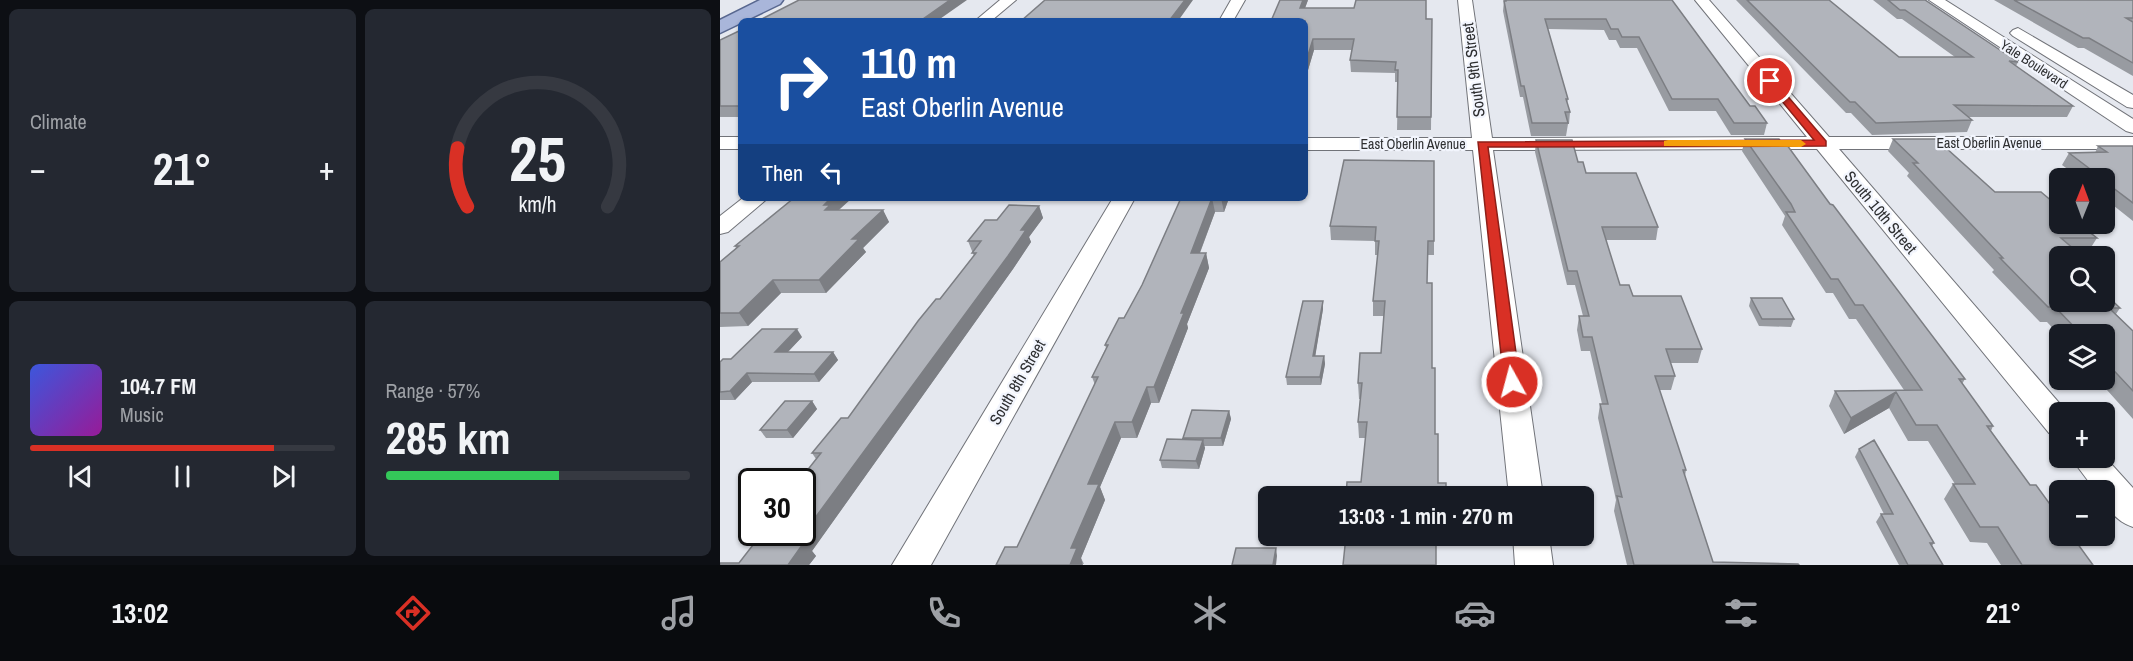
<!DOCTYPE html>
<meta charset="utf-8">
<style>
:root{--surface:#171b24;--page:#242831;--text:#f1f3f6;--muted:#9ea1a6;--line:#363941;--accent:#d93025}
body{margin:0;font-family:"Archivo Narrow",sans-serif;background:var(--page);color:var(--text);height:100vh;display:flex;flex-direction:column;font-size:22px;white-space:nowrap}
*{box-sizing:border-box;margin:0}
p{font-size:20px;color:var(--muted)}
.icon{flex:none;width:33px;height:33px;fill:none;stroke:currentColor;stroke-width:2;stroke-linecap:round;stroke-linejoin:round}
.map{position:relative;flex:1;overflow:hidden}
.drawer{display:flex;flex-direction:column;gap:9px;padding:9px;background:#0d0f14;width:720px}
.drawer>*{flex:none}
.banner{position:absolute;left:18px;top:18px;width:570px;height:183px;border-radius:9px;box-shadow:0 2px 4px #0004;background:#1a4fa0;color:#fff;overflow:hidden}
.needle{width:39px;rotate:1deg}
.controls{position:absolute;left:1329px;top:168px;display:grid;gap:12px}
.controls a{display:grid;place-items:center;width:66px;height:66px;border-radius:9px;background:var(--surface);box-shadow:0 2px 4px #0004;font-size:30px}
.speed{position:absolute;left:18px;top:468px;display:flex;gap:12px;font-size:30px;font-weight:700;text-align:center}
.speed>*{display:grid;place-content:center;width:78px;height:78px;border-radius:50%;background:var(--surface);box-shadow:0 2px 4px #0004;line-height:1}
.speed .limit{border:3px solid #111;border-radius:9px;background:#fff;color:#111}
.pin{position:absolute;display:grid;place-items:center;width:51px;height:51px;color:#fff;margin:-26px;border:3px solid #fff;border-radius:50%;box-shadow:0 2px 6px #0007}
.me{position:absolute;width:66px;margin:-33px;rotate:353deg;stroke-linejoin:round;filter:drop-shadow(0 0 4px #0008)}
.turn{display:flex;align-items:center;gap:21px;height:126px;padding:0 24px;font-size:27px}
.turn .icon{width:78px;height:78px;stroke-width:2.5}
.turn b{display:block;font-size:42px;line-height:51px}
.then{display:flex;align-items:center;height:57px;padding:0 24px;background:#0003;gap:12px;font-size:22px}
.big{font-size:45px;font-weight:800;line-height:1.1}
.drawer .widget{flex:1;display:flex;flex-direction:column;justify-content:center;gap:9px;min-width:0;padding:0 21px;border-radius:9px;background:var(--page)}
.drawer .dial{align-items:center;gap:0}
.dial svg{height:156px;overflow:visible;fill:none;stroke:var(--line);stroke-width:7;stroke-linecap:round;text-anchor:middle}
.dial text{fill:var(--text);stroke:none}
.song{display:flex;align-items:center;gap:18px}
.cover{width:72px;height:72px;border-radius:9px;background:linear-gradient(135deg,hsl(230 70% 55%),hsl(300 70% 35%))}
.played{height:6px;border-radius:3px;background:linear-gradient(90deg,var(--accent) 80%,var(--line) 80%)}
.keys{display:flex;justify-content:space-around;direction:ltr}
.heat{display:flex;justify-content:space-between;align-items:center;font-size:33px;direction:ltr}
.charge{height:9px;border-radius:4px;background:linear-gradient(90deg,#34c759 57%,var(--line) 0)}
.drawer .tiles{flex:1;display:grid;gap:9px;grid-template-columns:repeat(2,1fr)}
.trip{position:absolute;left:538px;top:486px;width:336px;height:60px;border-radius:9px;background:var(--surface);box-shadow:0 2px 4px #0004;font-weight:800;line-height:60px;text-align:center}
.dock{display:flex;height:96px;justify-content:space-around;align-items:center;background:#090b0e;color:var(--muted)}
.dock .icon{width:42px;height:42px}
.dock .selected{color:var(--accent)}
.dock b{font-size:27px;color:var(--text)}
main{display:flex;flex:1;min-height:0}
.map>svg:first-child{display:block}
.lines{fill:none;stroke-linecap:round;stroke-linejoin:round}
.street-casing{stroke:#717379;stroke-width:2}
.primary-casing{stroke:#58678f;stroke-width:3}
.street{fill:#fff;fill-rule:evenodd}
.primary{fill:#a9b6da;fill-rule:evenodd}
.wall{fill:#989ba1}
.shaded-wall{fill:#7c7e83}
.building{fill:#b1b4bb;stroke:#7c7e83;stroke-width:1.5}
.route{fill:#d93025;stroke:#8d1f18;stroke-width:1.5}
.slow{fill:#f59e0b}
.labels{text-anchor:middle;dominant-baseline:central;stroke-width:4.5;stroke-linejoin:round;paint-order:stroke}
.far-street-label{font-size:14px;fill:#2e2f31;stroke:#f2f5fd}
.street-label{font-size:16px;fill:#2e2f31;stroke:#f2f5fd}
</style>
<main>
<section class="drawer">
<div class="tiles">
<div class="widget"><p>Climate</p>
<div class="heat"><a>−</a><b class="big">21°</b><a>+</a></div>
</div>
<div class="widget dial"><svg viewBox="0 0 100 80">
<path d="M14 69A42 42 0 1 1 86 69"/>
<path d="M14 69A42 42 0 0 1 9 39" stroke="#d93025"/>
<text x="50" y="56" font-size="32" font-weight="700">25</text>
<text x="50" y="72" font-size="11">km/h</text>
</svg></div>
<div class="widget">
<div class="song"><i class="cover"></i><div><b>104.7 FM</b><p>Music</p></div></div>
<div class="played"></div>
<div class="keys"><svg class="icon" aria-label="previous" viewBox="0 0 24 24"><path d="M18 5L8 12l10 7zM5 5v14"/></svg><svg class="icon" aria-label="pause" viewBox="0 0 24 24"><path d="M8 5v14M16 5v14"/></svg><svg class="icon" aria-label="next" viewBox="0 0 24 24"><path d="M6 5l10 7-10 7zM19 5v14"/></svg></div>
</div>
<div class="widget"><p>Range · 57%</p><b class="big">285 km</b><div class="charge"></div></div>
</div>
</section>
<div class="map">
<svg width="1413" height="565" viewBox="0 0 1413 565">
<rect width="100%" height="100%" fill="#e5e8ef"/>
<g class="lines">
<g class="street-casing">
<path id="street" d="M280,0H296L271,21H255Z
M511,0H525L513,21H499Z
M738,0H752L772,138L1087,137L975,0H989L1109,137H1413V149H1119L1347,412H1340V437L1329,433L1097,149L773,150L823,496H789L753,150H585V138H752Z
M1209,0H1225L1413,119V133L1406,131Z
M1298,28L1413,95V108L1407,107L1293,36L1290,33L1293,30Z
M0,137H21V149H0Z
M23,198H48L8,232L0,234V216Z
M393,198H415L211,565H172Z
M1384,456L1413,488V527C1396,521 1384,508 1384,490H1375L1351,458H1384Z
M793,536H829L833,565H795Z"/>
</g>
<g class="primary-casing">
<path id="primary" d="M40,0H63L60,4L0,33V20Z"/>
</g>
<use href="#street" class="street"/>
<use href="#primary" class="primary"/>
</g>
<path class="wall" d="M588,0L585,8L712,19L711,130H677L678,82H675V73L631,72L630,60L632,50H594L585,80V21H551Z
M784,0H952L1030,106L1047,123L1044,135H1011L996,111H949L917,48H900L896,40H889L884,30L828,29L848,99L847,103L850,112L849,124H848L846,136H811L803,97H800L783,11Z
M1016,0H1109L1179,57H1235L1182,19H1177L1153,0H1205L1298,62L1296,66L1353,106L1347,117H1248L1252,120L1247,132L1152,135L1131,113H1126Z
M1274,0H1413V76L1364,48H1358Z
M21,30V117H0V40Z
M1025,139L1110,204L1245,379L1242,384L1273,426L1271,431L1310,485L1373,565H1281L1267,543L1250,542L1224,499L1233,484H1235L1208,441H1188L1169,408L1124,434L1109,406L1115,391L1184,390L1136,319H1129L1113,293H1106L1062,225L1065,216L1022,151Z
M1173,139L1275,192L1377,238L1368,252H1357L1340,256L1400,308L1396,314L1413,331V419L1378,380H1384V334H1340V336L1327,322H1320L1272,272L1274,270L1187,176L1189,173L1168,151Z
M816,140L858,162L866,173L938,227L936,240H886L900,285L982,349L978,363H950L955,376L951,390H939L966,470L965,476L993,562L1079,565H907L894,511L896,500L878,418L880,404H882L870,351H861L857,330L859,316H863L855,285H847L815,152Z
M1378,146H1413V221L1384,198V178H1360L1342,165L1349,153H1375Z
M714,161V255H708L641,482L646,438H639L638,422L640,399H639L638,383L661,353L664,316H653V301L658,255H655V241L611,240L610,226Z
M74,198H132L119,210H163L169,222L143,248L146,252L106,293H61L28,326L0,327V262L16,248L15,246Z
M461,198H509L504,212H495L480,253H486L489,268L467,324L468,328L439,403H431L417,438H401L380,487L385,500L361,558L364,564L297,547L375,385L372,377L386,348L385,345L404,318L422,285Z
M319,206L323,218L309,237L311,242L293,269L92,551L96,556L89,565H0L19,563L82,532L96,459L92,453L128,418L254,256L248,241L277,220Z
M1031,298L1074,319L1071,327L1039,326L1029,306Z
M603,301V309L595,356H604L605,364L601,385H567L566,377Z
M82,337L68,352H113L118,360L99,382H32L15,400H0V362Z
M92,401L97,409L73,438H46L40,430Z
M509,411L511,419L503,446H484L485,448L479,469L442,468L440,460L464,439L463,438Z
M1139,449L1214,543L1212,546L1223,565H1179L1156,522L1161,514H1164L1135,457Z
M623,536H726L725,543L624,542Z"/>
<path class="shaded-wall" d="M230,0H247L217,21H200Z
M465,0H473L458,21H449Z
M583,0H588L581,19L580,8Z
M593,39L594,50L585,80V65Z
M111,198H132L115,213L111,222L104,205Z
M492,198L495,212L474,268L471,253Z
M501,198H509L504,212Z
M319,206L323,218L309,237L311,242L293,269L92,551L96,556L89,565H68L78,541L301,230Z
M163,210L169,222L143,248L146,252L106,293L99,280L132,239Z
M486,253L489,268L467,324L468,328L439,403L434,387L461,313Z
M53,280L61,293L28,326L19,313Z
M603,301V309L594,364L593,356Z
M77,329L82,337L60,360L55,352Z
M113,352L118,360L99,382L94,374Z
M604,356L605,364L601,385L600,377Z
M27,373L32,382L15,400L10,391Z
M427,387L431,403L417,438L412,422Z
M1176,392L1169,408L1124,434L1131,418Z
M92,401L97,409L73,438L67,430Z
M509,411L511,419L503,446L501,438Z
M395,422L401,438L380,487L385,500L361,558L363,565H350L351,548L368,484Z
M483,440L485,448L479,469L476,461Z
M556,548L557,556L556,565H553Z"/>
<path class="building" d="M79,0H230L200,21H38Z
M325,0H465L449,21H301Z
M560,0H583L580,8H634L636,0H706V19H712L711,117H677L678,70H675L676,62L630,60L634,39H593L585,65V21H551Z
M786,0H952L1030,106H1035L1047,123H1014L998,99H952L919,37H902L898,29H891L886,19H825L848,99H846L850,112H845L848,123H812L804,86H801L784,1H786Z
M1027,0H1109L1179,57H1253L1185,10H1180L1168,0H1205L1298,62L1289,61L1353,106L1234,105L1252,120L1156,123L1135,102H1130Z
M1294,0H1413V18H1406L1413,22V63L1369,38H1363Z
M21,30V106H0V40Z
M1025,139H1059L1063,145H1067L1110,204L1113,205L1245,379H1239L1273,426H1267L1310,485H1316L1340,518V536H1352L1373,565H1302L1278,527H1260L1233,484H1255L1217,425H1196L1176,392L1131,418L1115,391L1202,390L1143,305H1135L1118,279H1111L1066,212H1075L1071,204Z
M1173,139H1216L1275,192H1321L1340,208V224H1359L1377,238H1341L1362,256H1340V302H1384V293L1400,308H1389L1413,331V391L1384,360V334H1361L1335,307H1328L1280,258H1283L1193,163H1198Z
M816,140H852L858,162H863L866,173H916L938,227H882L900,285H909L913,296H961L982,349H946L955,376H935L966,470H963L993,562L1078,564L1079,565H914L897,496L902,497L880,404H888L872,337H863L859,316H869L857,271H848Z
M1378,146H1413V203L1384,181V178H1382L1349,153L1387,152Z
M624,160L714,161V241H708L707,283H712V368H715V434H718V483H726V496H626L627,482H641L647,422H638L642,383H638L640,353H661L665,301H653L659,241H655L656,227L610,226Z
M74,198H111L104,205H110L105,210H163L132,239H139L99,280H53L19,313H0V262L19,246H15Z
M461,198H492L471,253H486L461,313H464L434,387H427L412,422H395L368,484H379L351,548H357L350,565H276L285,547H297L378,377H372L388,345H385L399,318H404L422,285Z
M289,205L319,206L301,230H306L288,256L78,541H85L68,565H0V563H19L43,532H82V482H78L101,453H92L121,418H128L198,321L216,299H220L256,253H252L261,241H248L265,220H277Z
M1031,298H1062L1074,319H1042Z
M583,301H603L593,356H604L600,377H566Z
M42,329H77L55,352H113L94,374L27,373L10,391L0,392V362L3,359H11Z
M65,401H92L67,430H40Z
M472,410L509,411L501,438H463Z
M447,439L483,440L476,461L440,460Z
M1154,440L1214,543H1210L1223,565H1188L1161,514H1173L1139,449Z
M626,536H716V565H623Z
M516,548H556L553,565H512Z"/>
<path class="route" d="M1047,79H1053L1106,141V146L768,147L800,382L797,386H786L784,382L758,142L1094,140L1047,83Z"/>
<path class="slow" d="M948,140H1081L1086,144L1081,147L944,146V141Z"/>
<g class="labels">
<g class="far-street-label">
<text transform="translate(1314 64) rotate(33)">Yale Boulevard</text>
<text x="1269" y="143">East Oberlin Avenue</text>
<text x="693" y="144">East Oberlin Avenue</text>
</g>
<g class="street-label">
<text transform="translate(753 70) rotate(-97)">South 9th Street</text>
<text transform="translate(1161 212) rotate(50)">South 10th Street</text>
<text transform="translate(297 382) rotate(-60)">South 8th Street</text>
</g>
</g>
</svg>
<div class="controls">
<a><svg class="needle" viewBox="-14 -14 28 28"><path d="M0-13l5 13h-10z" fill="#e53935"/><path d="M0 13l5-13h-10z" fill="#9ea1a6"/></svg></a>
<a><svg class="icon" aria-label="search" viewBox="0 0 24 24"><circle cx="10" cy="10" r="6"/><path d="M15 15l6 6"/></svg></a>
<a><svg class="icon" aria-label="layers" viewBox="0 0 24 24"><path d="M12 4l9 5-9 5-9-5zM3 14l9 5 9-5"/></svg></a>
<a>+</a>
<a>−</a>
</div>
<div class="speed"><div class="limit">30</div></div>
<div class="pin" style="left:1050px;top:81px;background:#d93025"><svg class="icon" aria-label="arrive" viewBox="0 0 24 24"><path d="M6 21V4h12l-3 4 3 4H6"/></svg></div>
<svg class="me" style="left:792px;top:382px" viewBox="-20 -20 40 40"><circle r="17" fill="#d93025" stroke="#fff" stroke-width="3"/><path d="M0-11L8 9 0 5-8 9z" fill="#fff"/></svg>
<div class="trip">13:03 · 1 min · 270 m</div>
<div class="banner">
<div class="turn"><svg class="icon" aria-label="right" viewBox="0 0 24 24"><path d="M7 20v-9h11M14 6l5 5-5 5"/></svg><div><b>110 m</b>East Oberlin Avenue</div></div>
<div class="then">Then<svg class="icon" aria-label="left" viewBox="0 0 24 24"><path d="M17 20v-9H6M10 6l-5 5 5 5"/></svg></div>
</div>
</div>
</main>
<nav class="dock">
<b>13:02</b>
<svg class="icon selected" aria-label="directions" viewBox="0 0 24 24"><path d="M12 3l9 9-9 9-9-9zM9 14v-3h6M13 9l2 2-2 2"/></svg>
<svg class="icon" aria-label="music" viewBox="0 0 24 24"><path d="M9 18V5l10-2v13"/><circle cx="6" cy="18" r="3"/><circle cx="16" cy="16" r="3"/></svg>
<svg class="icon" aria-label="phone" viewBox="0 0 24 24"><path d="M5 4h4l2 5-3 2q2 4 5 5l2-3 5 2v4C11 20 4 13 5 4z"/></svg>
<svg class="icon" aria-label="climate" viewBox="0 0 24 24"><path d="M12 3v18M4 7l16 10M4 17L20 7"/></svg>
<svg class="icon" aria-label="car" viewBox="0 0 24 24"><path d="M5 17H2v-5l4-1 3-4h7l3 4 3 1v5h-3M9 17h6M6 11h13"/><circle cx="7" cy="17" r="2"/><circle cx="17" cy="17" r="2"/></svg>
<svg class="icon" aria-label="filters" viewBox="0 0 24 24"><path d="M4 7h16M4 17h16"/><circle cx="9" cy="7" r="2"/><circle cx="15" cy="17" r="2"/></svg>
<b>21°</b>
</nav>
